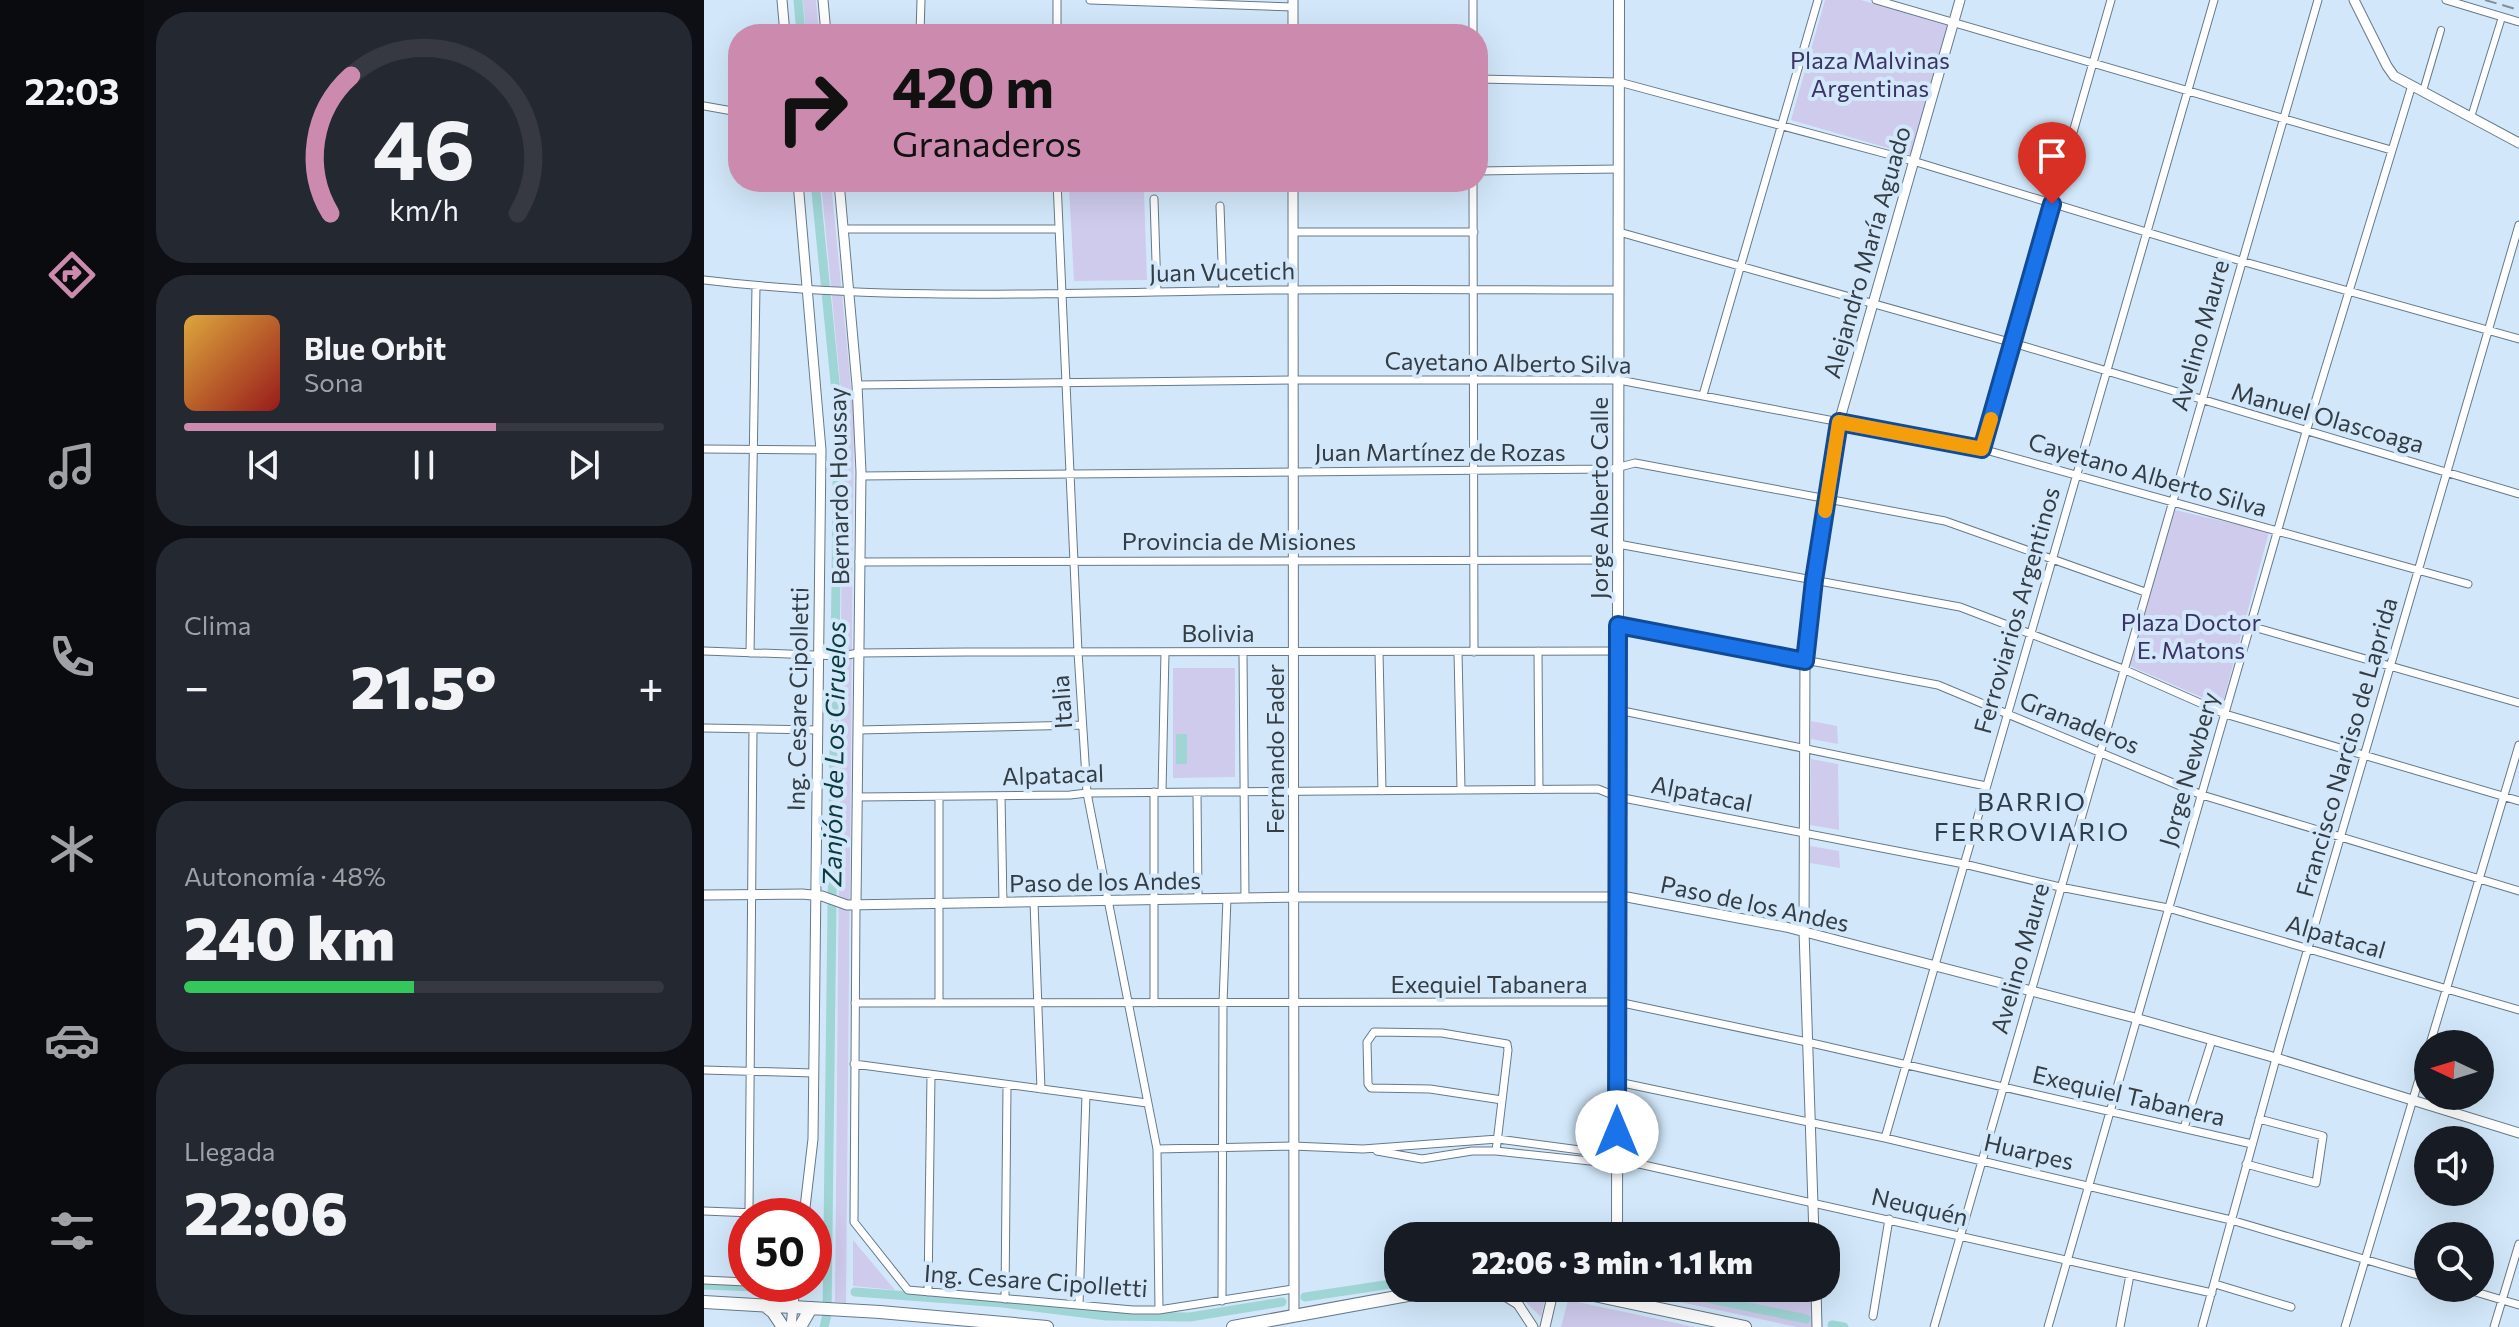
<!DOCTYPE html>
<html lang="es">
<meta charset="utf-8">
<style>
:root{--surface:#171b24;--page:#242831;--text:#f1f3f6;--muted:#9ea1a6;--line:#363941;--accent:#cb8aae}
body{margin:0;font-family:Commissioner,sans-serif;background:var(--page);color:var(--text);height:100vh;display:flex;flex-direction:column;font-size:30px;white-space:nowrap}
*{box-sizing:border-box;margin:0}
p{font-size:26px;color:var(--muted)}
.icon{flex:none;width:44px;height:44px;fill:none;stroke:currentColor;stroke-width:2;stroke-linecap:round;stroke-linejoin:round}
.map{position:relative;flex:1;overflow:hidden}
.drawer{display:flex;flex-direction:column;gap:12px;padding:12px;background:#0d0f14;width:560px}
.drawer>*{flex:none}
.top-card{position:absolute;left:24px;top:24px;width:760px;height:168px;border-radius:32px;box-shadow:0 8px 32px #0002;background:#cb8aae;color:#111;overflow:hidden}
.needle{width:52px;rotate:274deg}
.tools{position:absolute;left:1710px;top:1030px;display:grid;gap:16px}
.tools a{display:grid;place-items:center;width:80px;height:80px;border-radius:50%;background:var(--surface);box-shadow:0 8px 32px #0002;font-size:40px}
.speed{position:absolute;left:24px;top:1198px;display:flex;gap:16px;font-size:40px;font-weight:700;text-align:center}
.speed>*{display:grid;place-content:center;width:104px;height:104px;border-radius:50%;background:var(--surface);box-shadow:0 8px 32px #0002;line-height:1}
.speed .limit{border:12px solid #d22;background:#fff;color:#111}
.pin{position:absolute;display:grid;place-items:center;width:68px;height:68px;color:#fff;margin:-82px -34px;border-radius:50% 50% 50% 0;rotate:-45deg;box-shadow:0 0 8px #0007}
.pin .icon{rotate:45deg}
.me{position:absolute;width:88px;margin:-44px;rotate:0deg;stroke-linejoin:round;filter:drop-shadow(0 0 6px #0008)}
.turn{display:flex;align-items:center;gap:28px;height:168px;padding:0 32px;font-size:36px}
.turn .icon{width:104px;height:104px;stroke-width:2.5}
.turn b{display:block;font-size:56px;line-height:68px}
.big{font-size:60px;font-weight:800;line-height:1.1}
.drawer .card{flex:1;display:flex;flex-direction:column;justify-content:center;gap:12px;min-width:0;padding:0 28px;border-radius:32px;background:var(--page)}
.drawer .dial{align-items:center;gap:0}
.dial svg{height:208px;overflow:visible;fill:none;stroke:var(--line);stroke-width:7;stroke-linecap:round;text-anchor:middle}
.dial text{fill:var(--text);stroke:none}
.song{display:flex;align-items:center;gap:24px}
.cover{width:96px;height:96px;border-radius:12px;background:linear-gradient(135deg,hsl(40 70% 55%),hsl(0 70% 35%))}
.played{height:8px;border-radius:4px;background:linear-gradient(90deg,var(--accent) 65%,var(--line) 65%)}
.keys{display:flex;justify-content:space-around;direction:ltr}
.heat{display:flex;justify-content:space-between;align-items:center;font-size:44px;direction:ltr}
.charge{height:12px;border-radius:6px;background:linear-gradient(90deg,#34c759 48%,var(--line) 0)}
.trip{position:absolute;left:680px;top:1222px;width:456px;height:80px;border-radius:32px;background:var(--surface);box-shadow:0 8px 32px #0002;font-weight:800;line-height:80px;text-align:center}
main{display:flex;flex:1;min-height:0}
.dock{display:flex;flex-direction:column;width:144px;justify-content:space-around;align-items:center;background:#090b0e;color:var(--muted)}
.dock .icon{width:56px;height:56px}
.dock .on{color:var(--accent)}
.dock b{font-size:36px;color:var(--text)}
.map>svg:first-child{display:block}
.green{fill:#cfcbed}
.water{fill:#a0d5d6}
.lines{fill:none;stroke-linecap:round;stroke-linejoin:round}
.canal{stroke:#a0d5d6;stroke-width:9}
.pedestrian-casing{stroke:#667989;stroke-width:8}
.minor-casing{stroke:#667989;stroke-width:9}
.tertiary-casing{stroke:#667989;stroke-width:11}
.secondary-casing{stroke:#667989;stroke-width:12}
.primary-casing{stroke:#667989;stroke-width:14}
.pedestrian{stroke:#fff;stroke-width:6}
.minor{stroke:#fff;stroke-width:7}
.tertiary{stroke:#fff;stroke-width:9}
.secondary{stroke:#fff;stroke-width:10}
.primary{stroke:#fff;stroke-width:12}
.rail{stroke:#818f9c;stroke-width:2;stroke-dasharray:12 6;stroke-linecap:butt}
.route-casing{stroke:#114b97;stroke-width:20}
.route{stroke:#1a73e8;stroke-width:14}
.slow{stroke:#f59e0b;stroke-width:14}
.labels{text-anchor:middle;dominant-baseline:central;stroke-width:8;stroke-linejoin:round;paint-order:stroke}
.park-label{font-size:24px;fill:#3c3365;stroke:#d2e8fa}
.street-label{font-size:24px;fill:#343c44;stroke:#d2e8fa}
.water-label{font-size:26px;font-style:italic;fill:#083b3d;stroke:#d2e8fa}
.neighbourhood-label{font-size:26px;letter-spacing:2px;fill:#2c3d4c;stroke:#d2e8fa}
</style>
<main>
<nav class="dock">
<b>22:03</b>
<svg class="icon on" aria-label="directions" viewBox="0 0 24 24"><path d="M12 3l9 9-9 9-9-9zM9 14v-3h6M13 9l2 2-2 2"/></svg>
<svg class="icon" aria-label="music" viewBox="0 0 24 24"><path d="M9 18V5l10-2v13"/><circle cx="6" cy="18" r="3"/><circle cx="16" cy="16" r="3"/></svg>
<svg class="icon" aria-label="phone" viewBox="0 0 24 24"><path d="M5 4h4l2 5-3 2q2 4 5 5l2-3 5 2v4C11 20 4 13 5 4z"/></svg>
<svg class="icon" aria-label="climate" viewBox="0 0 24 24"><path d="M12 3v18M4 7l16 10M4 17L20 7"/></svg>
<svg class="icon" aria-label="car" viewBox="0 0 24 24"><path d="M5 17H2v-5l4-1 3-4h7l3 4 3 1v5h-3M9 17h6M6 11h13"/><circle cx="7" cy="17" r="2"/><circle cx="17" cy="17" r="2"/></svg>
<svg class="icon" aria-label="filters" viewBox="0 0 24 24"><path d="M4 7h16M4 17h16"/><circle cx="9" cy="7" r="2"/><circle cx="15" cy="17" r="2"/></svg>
</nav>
<section class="drawer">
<div class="card dial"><svg viewBox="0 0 100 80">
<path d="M14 69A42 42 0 1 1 86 69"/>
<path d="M14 69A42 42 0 0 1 22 16" stroke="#cb8aae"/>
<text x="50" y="56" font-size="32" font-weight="700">46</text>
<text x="50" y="72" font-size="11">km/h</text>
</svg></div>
<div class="card">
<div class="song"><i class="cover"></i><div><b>Blue Orbit</b><p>Sona</p></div></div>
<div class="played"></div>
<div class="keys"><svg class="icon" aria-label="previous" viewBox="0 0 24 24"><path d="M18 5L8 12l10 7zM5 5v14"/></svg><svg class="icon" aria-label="pause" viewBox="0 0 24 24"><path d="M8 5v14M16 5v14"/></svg><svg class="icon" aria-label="next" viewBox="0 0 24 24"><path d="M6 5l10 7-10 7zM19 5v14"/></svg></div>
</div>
<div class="card"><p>Clima</p>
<div class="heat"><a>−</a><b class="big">21.5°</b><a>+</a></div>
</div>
<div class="card"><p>Autonomía · 48%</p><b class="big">240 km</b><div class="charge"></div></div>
<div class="card"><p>Llegada</p><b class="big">22:06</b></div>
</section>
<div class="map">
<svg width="1815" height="1327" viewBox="0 0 1815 1327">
<rect width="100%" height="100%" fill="#d2e8fa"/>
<path class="green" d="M99,0H112L115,34H102Z
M1121,0H1157L1245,26L1208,155L1087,120Z
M117,182H127L150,418L142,1303L131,1302L139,413Z
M365,188L440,192L443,280L370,281Z
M1471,510L1565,532L1518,706L1426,666Z
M469,668H531V777L469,778Z
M1107,721L1133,726L1134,744L1107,739Z
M1107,759L1134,764L1135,830L1106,825Z
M1106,846L1135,851L1136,868L1106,863Z
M149,1240L191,1290L149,1286Z
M807,1288L843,1289L837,1317Z
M925,1288H1108V1327H1093L925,1291Z
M864,1300L991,1327H857Z"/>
<path class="water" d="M472,734H483V764H472Z"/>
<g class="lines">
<path class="canal" d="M94,0L97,34
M111,182L134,412L123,1315L120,1327
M0,1285L83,1288
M955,1288L1102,1319
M151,1292L299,1303L402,1316L486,1317L578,1302
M601,1297L694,1283
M1128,1325L1140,1327"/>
<g class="pedestrian-casing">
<path id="pedestrian" d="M1719,91L1737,30
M1767,117L1798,17"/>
</g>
<g class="minor-casing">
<path id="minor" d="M353,0V34
M386,0L589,7
M769,0V34
M1172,0L1687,150
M1742,0L1815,22
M216,34L217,0
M774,79L915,82L1209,161L1537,261L1815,339
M0,106L34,112
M774,171L915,169
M353,182L374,652L383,793L453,1149L455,1310
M769,182L770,652
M450,199L453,292
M516,206L519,290
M139,229H355
M589,232H770
M915,232L1309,343L1815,494
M0,280C166,300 335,294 503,291C640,288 777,290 915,290
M153,385L589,380H915L1278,449L1764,584
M999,395L1114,0
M0,449L117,450
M1278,449L1407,0
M157,476L908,469L931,463L1241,521L1441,592
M914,544L1256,607L1419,669L1521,714L1815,801
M155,562L914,560
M914,625L1234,685L1498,795L1815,891
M1546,626L1815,703
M0,651L137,656L155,653L262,652L914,651
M834,651L835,789
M539,652L541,898
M675,652L678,791
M754,652L757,789
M46,653L52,286
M914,710L1282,786
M0,728L113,730
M154,730L378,725
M450,792V1003
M458,792L461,652
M493,793L494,899
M297,796L299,903
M153,797L366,795L383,793L894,789L914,797L1260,864L1356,887L1464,908L1815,1010
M330,902L337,1089
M152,905L150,1222L204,1290L429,1310H455L589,1289
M151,1003L914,1002L1103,1042L1548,1144
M235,1003V797
M1726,1044L1815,745
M150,1064L443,1103
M0,1070L110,1073
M914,1082L1181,1138L1527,1220L1724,1278
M1480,1128L1508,1040
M1181,1138L1510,0
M453,1149L589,1146L659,1149L794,1139L906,1154L913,1159L1508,1293
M673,1151L718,1159L768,1151H792L905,1163L913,1159
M792,1151C796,1118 800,1084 804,1050L803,1044L738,1033L670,1032L663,1042L664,1084L667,1088L726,1089L798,1100
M1542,1164L1612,1183L1619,1136L1555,1119
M0,1211L101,1215
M45,1212L49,729
M0,1280L42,1282
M1511,1284L1587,1307
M1758,1288L1815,1305
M224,1292L227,1075
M301,1299L303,1085
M518,1301L519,1003L523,898
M375,1305L382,1095
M1169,1316L1185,1219
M1230,1327L1614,0
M1344,1327L1602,432L1708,85
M1416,1327L1426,1275
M1498,1327L1576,1044L1815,225
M1641,1327L1724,1049
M1790,1327L1815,1244"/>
</g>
<g class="tertiary-casing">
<path id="tertiary" d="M78,0L81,34
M119,0L122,34
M589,0V34
M1650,0L1683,66L1690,76L1815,143
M94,182L117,450L109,1139L100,1216
M135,182L153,385L157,472L152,905
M589,182L590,1315
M0,895L98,894L118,896L143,905L599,897H923L1082,927L1431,1018L1572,1058L1815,1133
M1110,1236L1100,931L1101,654L1135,422L1256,0
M788,1288L814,1304L829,1327
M1112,1288L1113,1327
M87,1327L91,1284
M841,1327L850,1288"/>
</g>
<g class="secondary-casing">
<path id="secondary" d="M913,1236L915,0
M913,1300V1288"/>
</g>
<g class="primary-casing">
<path id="primary" d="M857,1288L1041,1327
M0,1302L176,1312L343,1327
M60,1305L69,1312L79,1327
M96,1327L107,1308
M529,1327L742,1288"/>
</g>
<use href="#pedestrian" class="pedestrian"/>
<use href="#minor" class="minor"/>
<use href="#tertiary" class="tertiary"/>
<use href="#secondary" class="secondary"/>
<use href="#primary" class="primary"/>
<path class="rail" d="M1781,0L1815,10"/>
</g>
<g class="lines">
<g class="route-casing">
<path id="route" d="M913,1132L914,625L1101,661L1110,580L1135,422L1278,449L1348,204"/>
</g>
<use href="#route" class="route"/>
<path class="slow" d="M1121,511L1135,422L1278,449L1287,419"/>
</g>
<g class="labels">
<g class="park-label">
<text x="1166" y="59">Plaza Malvinas<tspan x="1166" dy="28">Argentinas</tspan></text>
<text x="1487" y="621">Plaza Doctor<tspan x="1487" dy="28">E. Matons</tspan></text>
</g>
<g class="street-label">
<text transform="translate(1162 252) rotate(-74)">Alejandro María Aguado</text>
<text transform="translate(518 271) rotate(-1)">Juan Vucetich</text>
<text transform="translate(1495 335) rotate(-74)">Avelino Maure</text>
<text transform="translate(804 362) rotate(1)">Cayetano Alberto Silva</text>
<text transform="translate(1624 417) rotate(16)">Manuel Olascoaga</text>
<text x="736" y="451">Juan Martínez de Rozas</text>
<text transform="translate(1444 474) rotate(16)">Cayetano Alberto Silva</text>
<text transform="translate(134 486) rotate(-91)">Bernardo Houssay</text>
<text transform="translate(894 498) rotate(-90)">Jorge Alberto Calle</text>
<text x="535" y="540">Provincia de Misiones</text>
<text transform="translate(1312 610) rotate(-74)">Ferroviarios Argentinos</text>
<text x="514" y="632">Bolivia</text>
<text transform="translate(93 699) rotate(-89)">Ing. Cesare Cipolletti</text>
<text transform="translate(357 702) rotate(-94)">Italia</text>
<text transform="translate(1376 722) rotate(22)">Granaderos</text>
<text transform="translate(1642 747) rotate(-74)">Francisco Narciso de Laprida</text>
<text transform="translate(570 749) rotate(-90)">Fernando Fader</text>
<text transform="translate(1484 769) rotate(-74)">Jorge Newbery</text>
<text transform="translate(349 774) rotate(-2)">Alpatacal</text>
<text transform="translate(998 793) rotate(11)">Alpatacal</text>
<text transform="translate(401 881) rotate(-1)">Paso de los Andes</text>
<text transform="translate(1051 903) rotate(12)">Paso de los Andes</text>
<text transform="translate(1632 936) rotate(16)">Alpatacal</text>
<text transform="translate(1315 958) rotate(-74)">Avelino Maure</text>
<text x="785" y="983">Exequiel Tabanera</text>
<text transform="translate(1425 1095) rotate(13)">Exequiel Tabanera</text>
<text transform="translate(1325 1151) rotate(13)">Huarpes</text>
<text transform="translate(1216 1206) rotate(13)">Neuquén</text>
<text transform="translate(332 1280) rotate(4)">Ing. Cesare Cipolletti</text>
</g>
<g class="water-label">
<text transform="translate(129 754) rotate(-89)">Zanjón de Los Ciruelos</text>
</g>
<g class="neighbourhood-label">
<text x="1328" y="800">BARRIO<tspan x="1328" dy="30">FERROVIARIO</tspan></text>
</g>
</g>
</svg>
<div class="tools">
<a><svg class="needle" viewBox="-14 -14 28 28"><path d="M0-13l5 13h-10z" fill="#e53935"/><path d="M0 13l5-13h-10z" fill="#9ea1a6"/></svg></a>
<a><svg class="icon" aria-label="sound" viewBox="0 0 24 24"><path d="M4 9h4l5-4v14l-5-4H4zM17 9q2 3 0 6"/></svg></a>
<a><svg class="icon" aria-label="search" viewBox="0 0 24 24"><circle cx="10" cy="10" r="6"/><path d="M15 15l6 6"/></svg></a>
</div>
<div class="speed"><div class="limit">50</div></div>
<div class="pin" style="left:1348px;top:204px;background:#d93025"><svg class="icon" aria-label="arrive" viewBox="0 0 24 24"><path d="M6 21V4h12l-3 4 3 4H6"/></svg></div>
<svg class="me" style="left:913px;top:1132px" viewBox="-20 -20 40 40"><circle r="19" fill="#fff"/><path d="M0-13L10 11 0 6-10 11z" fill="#1a73e8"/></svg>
<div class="trip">22:06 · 3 min · 1.1 km</div>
<div class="top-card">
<div class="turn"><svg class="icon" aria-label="right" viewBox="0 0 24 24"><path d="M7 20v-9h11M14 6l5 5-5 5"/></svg><div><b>420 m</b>Granaderos</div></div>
</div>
</div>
</main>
